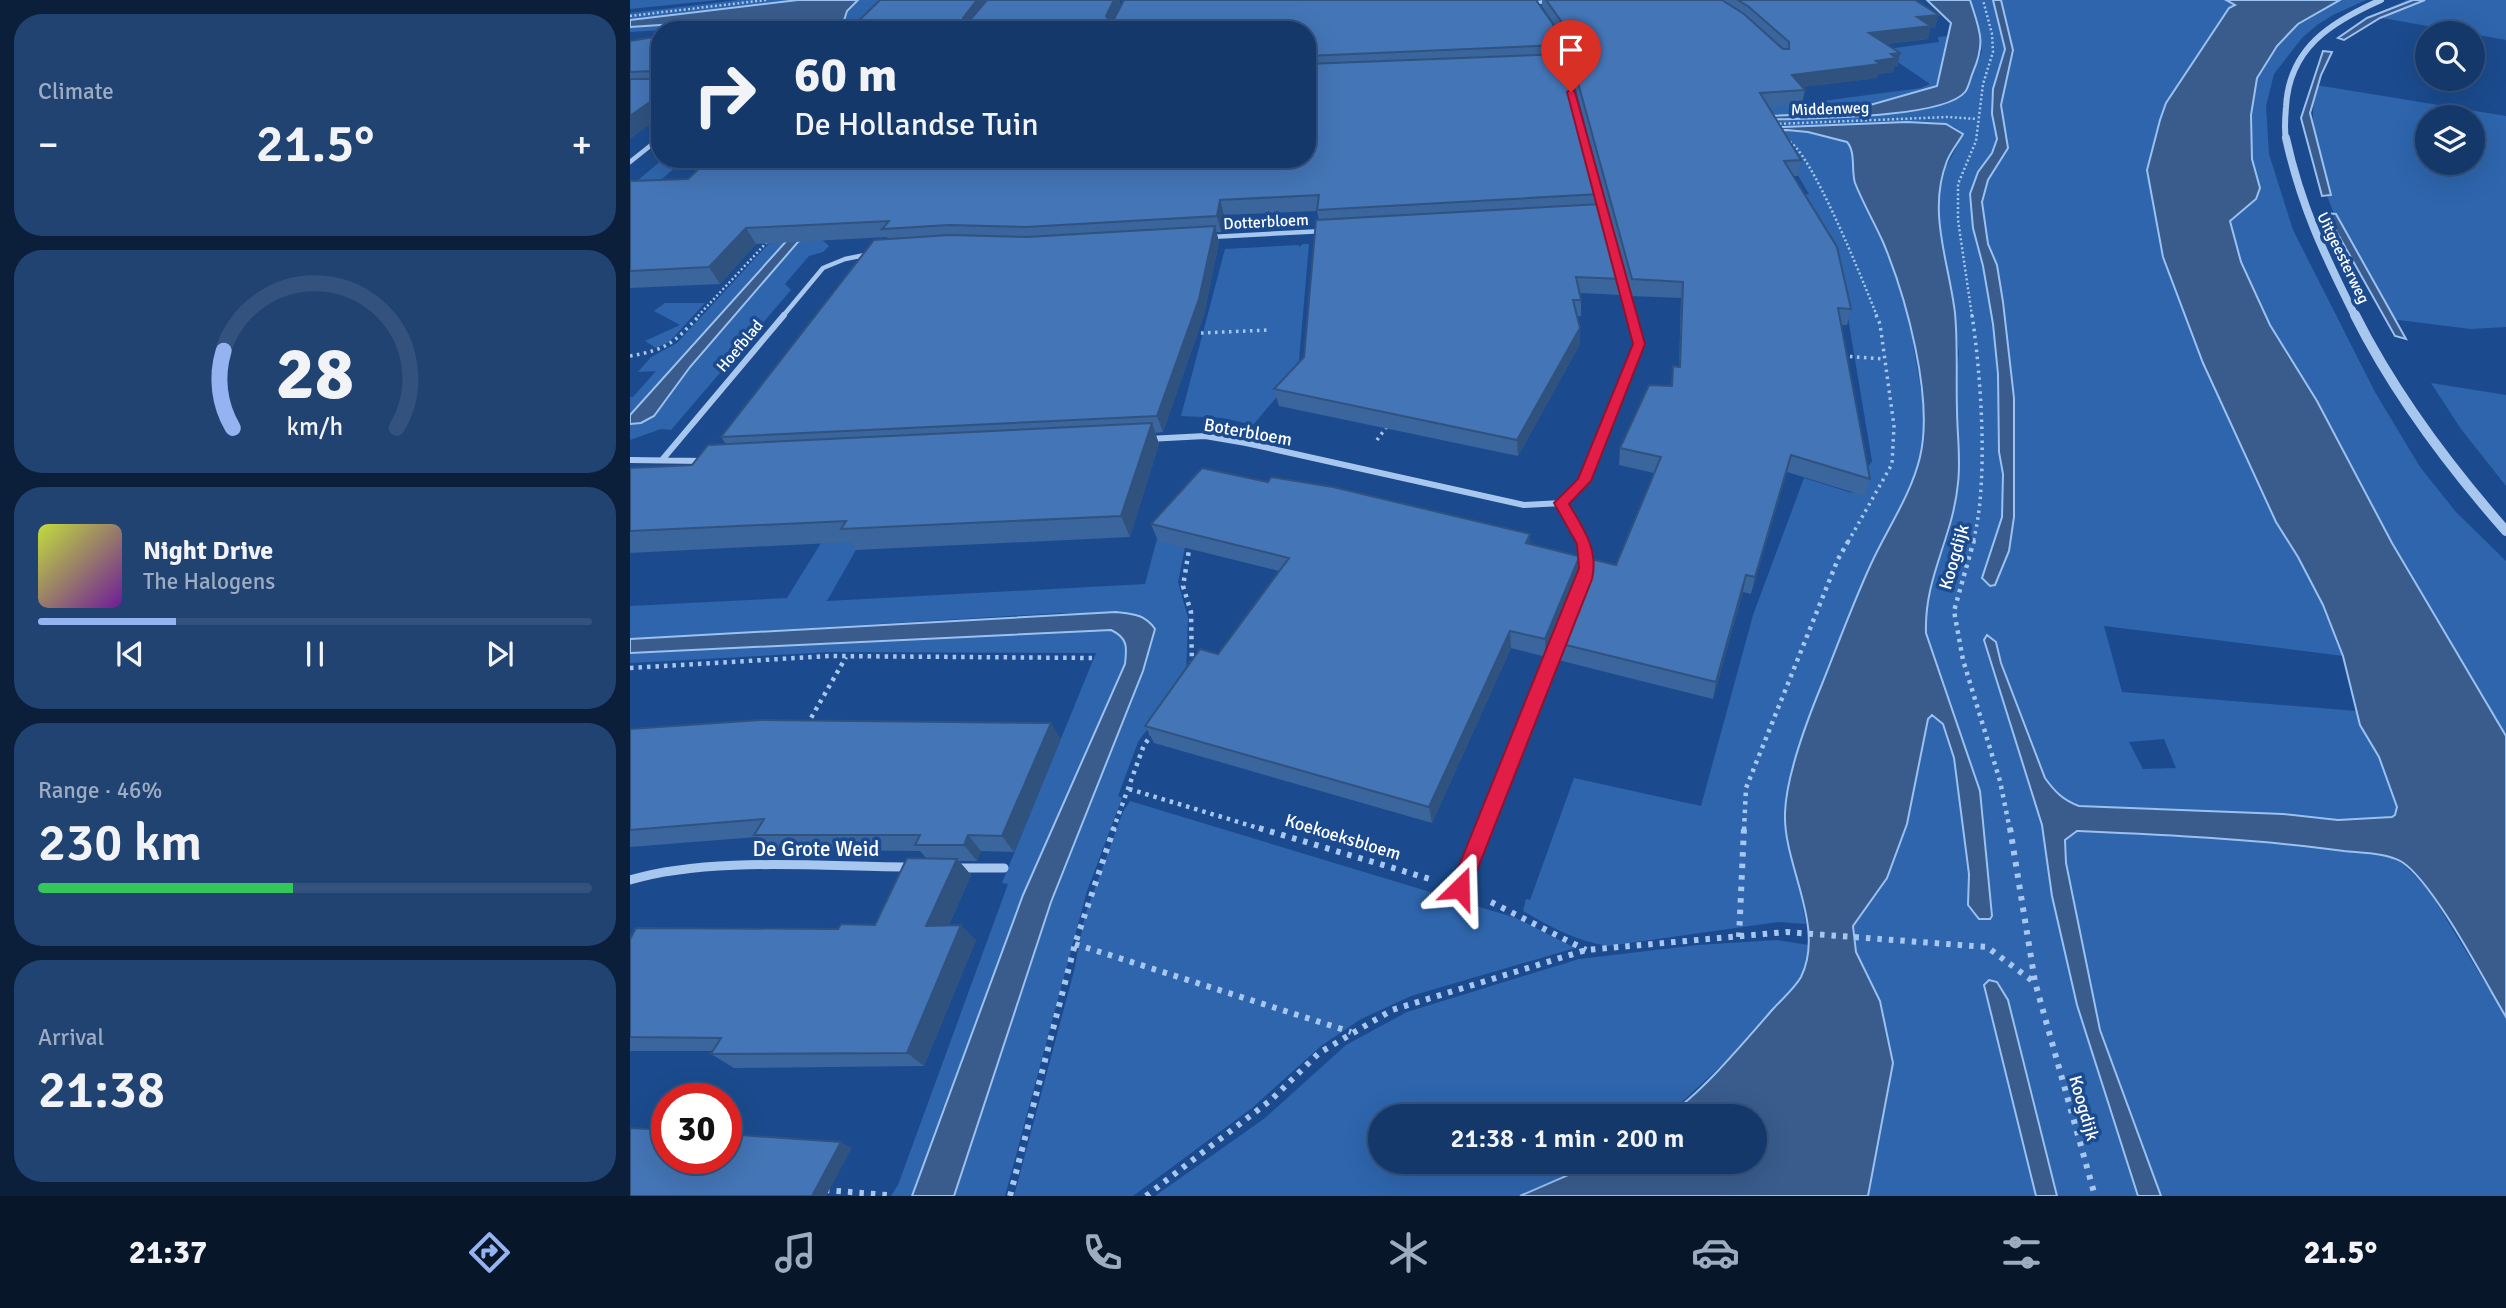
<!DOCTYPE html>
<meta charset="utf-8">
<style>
:root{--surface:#14386a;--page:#214372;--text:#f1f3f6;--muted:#9dacc1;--line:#33527e;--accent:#95b2f1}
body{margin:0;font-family:Signika,sans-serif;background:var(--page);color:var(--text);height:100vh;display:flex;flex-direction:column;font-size:26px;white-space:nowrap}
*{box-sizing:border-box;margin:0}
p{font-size:23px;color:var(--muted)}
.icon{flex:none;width:38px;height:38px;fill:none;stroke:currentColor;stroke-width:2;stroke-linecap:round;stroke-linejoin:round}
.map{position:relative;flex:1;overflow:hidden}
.drawer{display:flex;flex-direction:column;gap:14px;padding:14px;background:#0b1f3a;width:630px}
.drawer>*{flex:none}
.top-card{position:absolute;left:21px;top:21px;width:665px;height:147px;border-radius:28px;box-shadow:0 7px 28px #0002,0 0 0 2px var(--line);background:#14386a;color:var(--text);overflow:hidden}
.tools{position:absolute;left:1785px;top:21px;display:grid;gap:14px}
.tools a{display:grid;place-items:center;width:70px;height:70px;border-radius:50%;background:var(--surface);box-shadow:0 7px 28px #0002,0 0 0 2px var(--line);font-size:35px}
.speed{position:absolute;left:21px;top:1083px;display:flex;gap:14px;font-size:35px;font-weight:700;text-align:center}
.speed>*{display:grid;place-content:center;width:91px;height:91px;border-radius:50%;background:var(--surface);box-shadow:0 7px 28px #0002,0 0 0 2px var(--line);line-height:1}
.speed .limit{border:10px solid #d22;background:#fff;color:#111}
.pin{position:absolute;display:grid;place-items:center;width:60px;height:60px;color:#fff;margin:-72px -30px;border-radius:50% 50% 50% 0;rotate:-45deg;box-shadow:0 0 7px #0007}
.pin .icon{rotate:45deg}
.me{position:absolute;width:77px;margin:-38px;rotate:22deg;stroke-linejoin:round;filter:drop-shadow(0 0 5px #0008)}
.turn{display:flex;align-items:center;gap:24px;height:147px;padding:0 28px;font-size:32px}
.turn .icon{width:91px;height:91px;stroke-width:2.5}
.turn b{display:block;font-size:49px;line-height:60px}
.big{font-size:52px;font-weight:600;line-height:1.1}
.drawer .card{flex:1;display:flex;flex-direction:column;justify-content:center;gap:10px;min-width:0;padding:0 24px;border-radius:28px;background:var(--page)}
.drawer .dial{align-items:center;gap:0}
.dial svg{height:182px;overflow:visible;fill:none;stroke:var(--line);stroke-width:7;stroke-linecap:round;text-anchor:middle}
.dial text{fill:var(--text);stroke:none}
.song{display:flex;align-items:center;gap:21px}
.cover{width:84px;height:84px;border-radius:10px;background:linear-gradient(135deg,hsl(70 70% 55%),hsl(280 70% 35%))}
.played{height:7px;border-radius:4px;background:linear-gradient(90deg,var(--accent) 25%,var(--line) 25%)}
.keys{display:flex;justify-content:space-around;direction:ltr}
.heat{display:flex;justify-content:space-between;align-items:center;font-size:38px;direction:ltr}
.charge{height:10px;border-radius:5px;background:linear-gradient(90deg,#34c759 46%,var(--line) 0)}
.trip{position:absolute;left:738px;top:1104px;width:399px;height:70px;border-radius:35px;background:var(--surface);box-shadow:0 7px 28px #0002,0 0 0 2px var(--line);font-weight:600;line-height:70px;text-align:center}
.dock{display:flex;height:112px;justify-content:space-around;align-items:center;background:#08162a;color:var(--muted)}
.dock .icon{width:49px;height:49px}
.dock .selected{color:var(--accent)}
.dock b{font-size:32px;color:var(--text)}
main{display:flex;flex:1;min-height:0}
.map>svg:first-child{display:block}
.green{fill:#2e65ac;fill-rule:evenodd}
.water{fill:#395c8d;stroke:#9bc1f0;stroke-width:2}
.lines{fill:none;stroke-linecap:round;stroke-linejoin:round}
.path-far3{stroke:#a8c7ee;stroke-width:2.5;stroke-dasharray:2 2.5;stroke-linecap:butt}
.path-far2{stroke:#a8c7ee;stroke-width:3.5;stroke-dasharray:2.5 4.5;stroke-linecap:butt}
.path-far1{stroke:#a8c7ee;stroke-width:4.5;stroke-dasharray:3.5 5;stroke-linecap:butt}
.path{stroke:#a8c7ee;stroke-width:6;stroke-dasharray:4.5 7;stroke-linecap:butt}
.pedestrian{stroke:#a8c7ee;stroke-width:9}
.minor-far4{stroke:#a8c7ee;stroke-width:3.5}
.minor-far3{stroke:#a8c7ee;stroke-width:4.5}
.minor-far2{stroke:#a8c7ee;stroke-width:6}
.minor-far1{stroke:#a8c7ee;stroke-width:8}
.minor{stroke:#a8c7ee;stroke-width:10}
.tertiary-far2{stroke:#a8c7ee;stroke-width:6}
.tertiary-far1{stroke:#a8c7ee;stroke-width:8}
.tertiary{stroke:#a8c7ee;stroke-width:10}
.wall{fill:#3a659d}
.shaded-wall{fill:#30527f}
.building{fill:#4475b6;stroke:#30527f;stroke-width:2}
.route{fill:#e11d48;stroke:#92132f;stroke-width:2}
.labels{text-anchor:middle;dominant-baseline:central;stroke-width:7;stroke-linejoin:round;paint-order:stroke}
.far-street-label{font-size:16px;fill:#fff;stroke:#1b4b8e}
.street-label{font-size:18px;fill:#fff;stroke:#1b4b8e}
.near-street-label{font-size:21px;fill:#fff;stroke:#1b4b8e}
</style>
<main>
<section class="drawer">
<div class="card"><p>Climate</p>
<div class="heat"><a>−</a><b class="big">21.5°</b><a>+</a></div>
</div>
<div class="card dial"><svg viewBox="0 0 100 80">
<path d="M14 69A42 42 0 1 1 86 69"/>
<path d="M14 69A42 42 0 0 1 10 35" stroke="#95b2f1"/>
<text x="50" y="56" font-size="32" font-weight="700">28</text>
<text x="50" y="72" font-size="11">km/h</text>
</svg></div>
<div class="card">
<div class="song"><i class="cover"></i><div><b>Night Drive</b><p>The Halogens</p></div></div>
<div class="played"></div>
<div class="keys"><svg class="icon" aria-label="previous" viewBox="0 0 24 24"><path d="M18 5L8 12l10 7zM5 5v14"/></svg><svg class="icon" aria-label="pause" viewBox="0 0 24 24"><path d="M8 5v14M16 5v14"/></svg><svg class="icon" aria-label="next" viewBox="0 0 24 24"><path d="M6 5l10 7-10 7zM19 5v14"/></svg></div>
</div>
<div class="card"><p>Range · 46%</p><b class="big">230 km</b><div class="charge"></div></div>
<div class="card"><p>Arrival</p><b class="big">21:38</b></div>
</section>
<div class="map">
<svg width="1876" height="1196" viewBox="0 0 1876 1196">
<rect width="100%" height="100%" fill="#1b4b8e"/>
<path class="green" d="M0,0H88L0,9Z
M109,0H168L0,20V13Z
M228,0H268L238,30H211L217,11Z
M1340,0H1363L1375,49L1363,90L1362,114L1367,139L1362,153L1348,172L1340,194L1343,228L1353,266L1363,324L1368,374L1369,452L1373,474L1372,517L1352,578L1360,586L1365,584L1379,551L1384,517V398L1373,302L1367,266L1358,244L1352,202L1358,180L1378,148L1371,105L1383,50L1371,0H1611L1599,8L1536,103L1517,170L1533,257L1573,363L1646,522L1668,557L1693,605L1713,656L1474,626L1492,692L1727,711L1730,725L1749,757L1767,807L1765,815L1762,817L1708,820L1653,814L1449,806C1433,800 1425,792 1415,778L1371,663L1366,642L1358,636L1354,640L1412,825L1422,896L1447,1005L1508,1196H1427L1378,1000L1367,982L1359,980L1354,985L1406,1196H1238L1263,1063L1250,1001L1226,952L1223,926L1257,878L1277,824L1298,719L1302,715L1308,718L1314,710L1316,695L1296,633L1295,609L1300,584L1319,534L1328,482L1326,380L1329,353L1323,303L1308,220L1309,195L1315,169L1333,134C1320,119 1295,122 1277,122L987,134L989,137L1157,130L1178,132L1217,142L1221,147L1225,182L1239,208L1276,302L1294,408V436L1290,458L1279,490L1241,565L1182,710L1161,781L1155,813L1176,924L1148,922L978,946C946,941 920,927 893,911L896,899L900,900L944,778L1071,806L1123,615L1174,478L1222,493L1242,461L1216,306L1204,263L1165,196L1179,194L1148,142L978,152L965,112H981L983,115L1170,104L1291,88L1300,84L1250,50L1309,42L1308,37L1319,36L1307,86L1212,113L982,122L1128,120L1268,113L1315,104L1337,90L1352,51ZM1319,704L1350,791L1356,866L1318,705ZM1534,739L1546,768L1513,769L1499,742Z
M1710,0H1736L1703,15L1687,25L1672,38L1644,74L1636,106L1639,154L1663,230L1745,392L1790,467L1826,512L1876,561V736L1762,543L1687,401L1640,325L1611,262L1600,221L1626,199L1630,188L1622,159L1621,115L1627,79L1647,46L1668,24Z
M1777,0H1876V40L1741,16Z
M76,22L156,27L192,23L198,26L195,30L67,28L0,32V27Z
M1686,85L1876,116V327L1841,329L1760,319C1719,247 1670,172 1686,85ZM1797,117H1843V163H1797Z
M33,159H55L24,186L0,187Z
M179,228L199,246L193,252L179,256L155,284L161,290L41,430L31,429L0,440V424L11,423L24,416L60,367Z
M160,235L135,267L0,415V397H3L26,371L8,372L21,357L47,343L142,240Z
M673,244H679L668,372L623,425L593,418L551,416L595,249L669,245V247Z
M35,303H75L39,342L26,348L15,341L50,325L24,311Z
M1801,383L1876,395V486L1831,429Z
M527,539L555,547L548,582L558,618L556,677L508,742L488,796L492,798L457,891L375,1196H324L421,902L513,671L525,629L520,621L511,616L431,613L0,639V606L157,598L191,543L231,541L197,601L515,584Z
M481,629C498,638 497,647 495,664L393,895L282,1196H261L268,1185L378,884L372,883L466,653L200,652L0,663V653Z
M500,801L886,918L945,948L781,996L731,1019L691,1046L622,1108L503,1196H384L444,971L455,915L493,812Z
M1447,831L1594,839L1695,848L1759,857L1772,863L1798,889L1876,1017V1196H1531L1470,1030L1436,863L1435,840Z
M1147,940L1179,945L1177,961L1170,979L1108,1050L1037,1116H751V1162H968L890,1196H525L635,1118L716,1045L777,1012L949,959L1068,945Z"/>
<path class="water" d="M168,0H228L217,11L211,30H195L198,26L192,23L156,27L76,22L0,27V20Z
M1297,0H1340C1350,31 1356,42 1343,72C1340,79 1339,87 1335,92C1312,120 1168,118 1128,120L1138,116L1212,113L1307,86L1321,23Z
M1363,0H1371L1383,50L1371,105L1378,148L1358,180L1352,202L1358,244L1367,265L1373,302L1384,398V517L1379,551L1365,585L1360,586L1352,578L1372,517L1373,474L1369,452L1368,374L1363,324L1353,266L1343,228L1340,194L1348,172L1362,153L1367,139L1362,114L1363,89L1375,49Z
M1596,0H1710L1668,24L1647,46L1627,78L1621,115L1622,159L1630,188L1626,199L1600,221L1611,262L1640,325L1687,401L1762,543L1876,736V1017C1854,980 1804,883 1772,862C1756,853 1732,853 1714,851C1626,839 1536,835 1447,831L1435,840L1436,863L1470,1030L1531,1196H1508L1447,1005L1422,896L1412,825L1354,640L1357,635L1366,642L1371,663L1415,778C1425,792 1433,800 1449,806L1653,814L1708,820L1762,817L1765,815L1767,807L1749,757L1730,725L1713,656L1693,605L1668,557L1646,522L1573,363L1533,257L1517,170L1530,120L1536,103L1599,8L1605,5Z
M1783,0H1795L1750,18L1714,40L1708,38L1737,18Z
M1693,51L1702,52L1691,75L1680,113L1701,195L1692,196L1671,118Z
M1277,122L1316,124L1333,134C1328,143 1321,151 1317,161C1297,212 1319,262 1325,313C1328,346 1326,376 1327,409C1327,433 1331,459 1328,483C1323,538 1294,577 1296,633L1350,791L1362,916L1360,919H1349L1338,905L1339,874L1324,758L1313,724L1302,715L1298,719L1277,824L1257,878L1223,926L1226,952L1250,1001L1263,1063L1238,1196H890L968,1162H1125V1116H1037C1072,1093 1114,1042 1143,1009C1152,999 1164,989 1171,977C1196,926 1153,865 1155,813C1156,777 1178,718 1192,684C1208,644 1223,603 1241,564C1257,529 1281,495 1290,457C1304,398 1276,297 1253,242C1244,222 1233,203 1225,183C1221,170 1226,152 1217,142L1178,132L1157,130L986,134Z
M419,159H514L321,170L248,181L212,191L60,367L24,416L11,423L0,424V415L204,188L245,179L336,166Z
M1696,213L1706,214L1776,339L1765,336Z
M486,612C503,614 515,614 525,629L513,671L421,902L324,1196H282L393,895L495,664C497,647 498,638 481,630L0,653V639Z
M1359,980L1367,982L1378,1000L1427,1196H1406L1354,985Z"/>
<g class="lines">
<path class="path-far3" d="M0,16L136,0
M1145,124L1318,117L1347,119
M1156,140C1179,144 1236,289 1247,316
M68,316L138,241
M1342,316L1328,220V184L1346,141L1353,84L1363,52L1362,34L1353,0"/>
<path class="path-far2" d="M1342,315C1351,375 1359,484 1343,542
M571,333L639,330
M0,356C39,349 43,343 70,315
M1213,356L1254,359
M747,440L758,425
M1218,542L1262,464L1264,426L1250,324L1246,315"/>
<path class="path-far1" d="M1344,540L1324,611L1333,660L1370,781L1380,830
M560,544L553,586L561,612L562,667
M0,668L200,656L462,658
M177,725L216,657
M499,789L635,830
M483,830L514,745L523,733
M1114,830L1116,788L1208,559L1219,540"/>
<path class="path" d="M629,828L800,879
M1380,828L1405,982L1465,1196
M861,902L956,950
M1109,937L1114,828
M445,944L721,1032
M195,1190L257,1195
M380,1196L445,944L484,828
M516,1196L641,1100L689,1053L762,1010L956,950L1156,932L1357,947L1404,982"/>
<path class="pedestrian" d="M329,868H374
M0,880C80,856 195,867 280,867"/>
<path class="minor-far4" d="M905,3L925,0
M921,25L927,35L932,60
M947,112L954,139"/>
<path class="minor-far3" d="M954,138L1002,316
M0,162L30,138
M581,237L694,231
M153,316L193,268L215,259L240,254"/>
<path class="minor-far2" d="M518,439L575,436L616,443L894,505L932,503
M0,460L73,461
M32,460L154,315
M932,503L954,481L1009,343L1001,315
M932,503L952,542"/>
<path class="minor-far1" d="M951,540L956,562L952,583
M853,830L932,633"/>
<path class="minor" d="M830,888L854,828"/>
<path class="tertiary-far2" d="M1656,139C1654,129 1655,118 1656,107C1659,48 1701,22 1751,0"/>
<path class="tertiary-far1" d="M1656,138C1671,206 1694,254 1725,316"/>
<path class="tertiary" d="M1725,315C1764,393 1818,465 1876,531"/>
</g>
<path class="wall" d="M250,0H489L491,6L929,45V54L969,194L968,204L992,279L991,295L950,293L951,300V316H947L950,344L888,456L649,406L644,389L674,357L689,220L687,211L594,215L591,232H586L589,242L574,315L533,432L525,433L529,444L500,537L226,550L221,542L0,553V468L62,465L96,444L91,437L258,240L257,237L126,244L90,284L0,288V181L677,159V30Z
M912,0H1285L1305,28H1300L1298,39L1256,44L1270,53L1267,67H1264L1263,72L1248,74L1247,78L1172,87L1175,90L1172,104L1138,107L1171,160L1168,176H1163L1221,309L1217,325H1211L1240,479L1235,496L1157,472L1121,594L1113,592L1083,699L928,660V643L986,565L1024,473L989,465L990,448L1041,386L1043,366L1049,367L1051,298L1001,296L931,34L912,6Z
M30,36V116L0,139V41Z
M521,524L900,544L948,556V578L916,657L881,648L802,823L524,743L515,726L588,654L649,571L528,541Z
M0,729L431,739L384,852L351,851L347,861H329L341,875L319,925L346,940L294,1066L104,1068L81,1054L83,1051H0V939L208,929L245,925L297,859L290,851L142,850L127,837L0,847Z"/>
<path class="shaded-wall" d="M347,0H361L339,30L333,18Z
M484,0H489L491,7L480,29L476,16Z
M1309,15L1305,28H1300L1298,39L1236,46L1239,33L1287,17Z
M129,21L134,30H117Z
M1270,53L1267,67H1264L1263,72L1248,74L1247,78L1159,89L1162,75L1246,61L1261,54Z
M30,95V116L0,139V116Z
M590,200L594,215L591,232L587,216Z
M585,226L589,242L574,315L533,432L527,416Z
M116,228L126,244L90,284L79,267Z
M950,328V344L888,456L887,440Z
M522,423L529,444L500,537L491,516Z
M1161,455L1157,472L1121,594L1125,577Z
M900,534L901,551L896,543Z
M948,560V578L916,657L915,639Z
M1116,575L1113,592L1083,699L1086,682Z
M880,631L881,648L802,823L799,807Z
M421,723L431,739L384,852L372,836Z
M338,835L351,851L347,861L334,845Z
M327,859L341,875L312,941L296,926Z
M331,925L346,940L294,1066L277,1053Z
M211,1142L222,1148L196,1196H182Z"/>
<path class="building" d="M250,0H347L333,18L335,21L340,20L357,0H484L476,16L480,21L484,19L494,0H906L923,24L929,45L677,56V30H219Z
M916,0H1092L1114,14L1153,49H1159V42L1119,7L1108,0H1285L1309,15L1287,17L1301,26L1239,33L1270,53L1261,54L1266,58L1246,61L1250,64L1162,75L1175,90L1130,93L1171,160L1154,161L1207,247L1221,309L1208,308L1240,479L1161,455L1125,577L1116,575L1086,682L928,643L961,559L986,565L1031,457L990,448L1019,385L1042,386L1043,366L1050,367L1053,282L1002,279L931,21Z
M129,21L117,30H72Z
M30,36V95L0,116V79H21L26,76L21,71L0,72V41Z
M931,54L969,194L687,210L689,195L590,200L587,216L396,227L319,225L252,229L259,221L116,228L79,267L0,271V181L58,179L79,159H677V64Z
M971,204L992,279L946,277L951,300H943L950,328L887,440L644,389L674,357L686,220Z
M585,226L569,299L527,416L91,437L244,240L319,235L397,237Z
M522,423L491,516L211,529L216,521L0,531V468L62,465L78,445Z
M572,468L638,482L641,477L703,487L900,534L896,543L948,556V560L915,639L880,631L799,807L515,726L570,649L588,654L659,558L521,524Z
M130,720L421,723L372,836L338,835L334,845H285L290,835H124L134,819L0,830V729Z
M277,858L327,859L296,926L331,925L277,1053L81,1054L91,1038L0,1037V939L6,928L208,929L211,924L245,925Z
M0,1128L37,1130V1158H96V1134L211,1142L182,1196H0Z"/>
<path class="route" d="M941,89L945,92L1015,344L961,481L939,504C953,528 969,550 962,579L840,888L837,895L830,898L823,895L820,888L949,568L947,544L924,503L948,479L1003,344L937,92Z"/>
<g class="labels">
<g class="far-street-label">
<text transform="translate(1200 109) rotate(-2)">Middenweg</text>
<text transform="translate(636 222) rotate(-3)">Dotterbloem</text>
<text transform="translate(1713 258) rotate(64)">Uitgeesterweg</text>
<text transform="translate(110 346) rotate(-50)">Hoefblad</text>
</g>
<g class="street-label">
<text transform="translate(618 432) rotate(10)">Boterbloem</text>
<text transform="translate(1324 557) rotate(-74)">Koogdijk</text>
<text transform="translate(713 837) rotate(17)">Koekoeksbloem</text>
<text transform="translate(1454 1108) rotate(74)">Koogdijk</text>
</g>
<g class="near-street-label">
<text x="186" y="849">De Grote Weid</text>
</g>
</g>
</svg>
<div class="tools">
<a><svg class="icon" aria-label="search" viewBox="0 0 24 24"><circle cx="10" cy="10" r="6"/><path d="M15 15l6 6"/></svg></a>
<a><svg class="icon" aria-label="layers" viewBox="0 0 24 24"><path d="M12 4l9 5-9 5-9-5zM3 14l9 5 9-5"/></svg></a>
</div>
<div class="speed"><div class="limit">30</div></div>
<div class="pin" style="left:941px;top:92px;background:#d93025"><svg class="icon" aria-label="arrive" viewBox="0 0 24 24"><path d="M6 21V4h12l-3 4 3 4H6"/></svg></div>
<svg class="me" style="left:830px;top:888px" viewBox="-20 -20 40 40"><path d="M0-17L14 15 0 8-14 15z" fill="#e11d48" stroke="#fff" stroke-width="4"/></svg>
<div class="trip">21:38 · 1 min · 200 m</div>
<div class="top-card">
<div class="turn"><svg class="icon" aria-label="right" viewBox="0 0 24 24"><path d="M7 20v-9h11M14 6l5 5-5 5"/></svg><div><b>60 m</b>De Hollandse Tuin</div></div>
</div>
</div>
</main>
<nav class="dock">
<b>21:37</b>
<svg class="icon selected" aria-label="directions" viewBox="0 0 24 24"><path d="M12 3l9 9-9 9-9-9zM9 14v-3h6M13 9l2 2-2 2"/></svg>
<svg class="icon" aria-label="music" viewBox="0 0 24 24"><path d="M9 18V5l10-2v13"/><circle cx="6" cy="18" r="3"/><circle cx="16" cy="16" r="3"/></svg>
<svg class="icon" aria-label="phone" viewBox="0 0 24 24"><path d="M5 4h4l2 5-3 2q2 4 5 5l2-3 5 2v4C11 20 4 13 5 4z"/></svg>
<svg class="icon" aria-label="climate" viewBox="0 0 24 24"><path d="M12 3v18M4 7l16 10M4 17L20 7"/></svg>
<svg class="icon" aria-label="car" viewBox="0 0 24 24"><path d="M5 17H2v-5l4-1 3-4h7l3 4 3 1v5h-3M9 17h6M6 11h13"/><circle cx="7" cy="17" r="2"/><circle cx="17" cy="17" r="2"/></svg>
<svg class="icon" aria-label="filters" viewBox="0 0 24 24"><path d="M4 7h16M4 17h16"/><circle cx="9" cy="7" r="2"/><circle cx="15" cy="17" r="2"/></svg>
<b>21.5°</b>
</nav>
